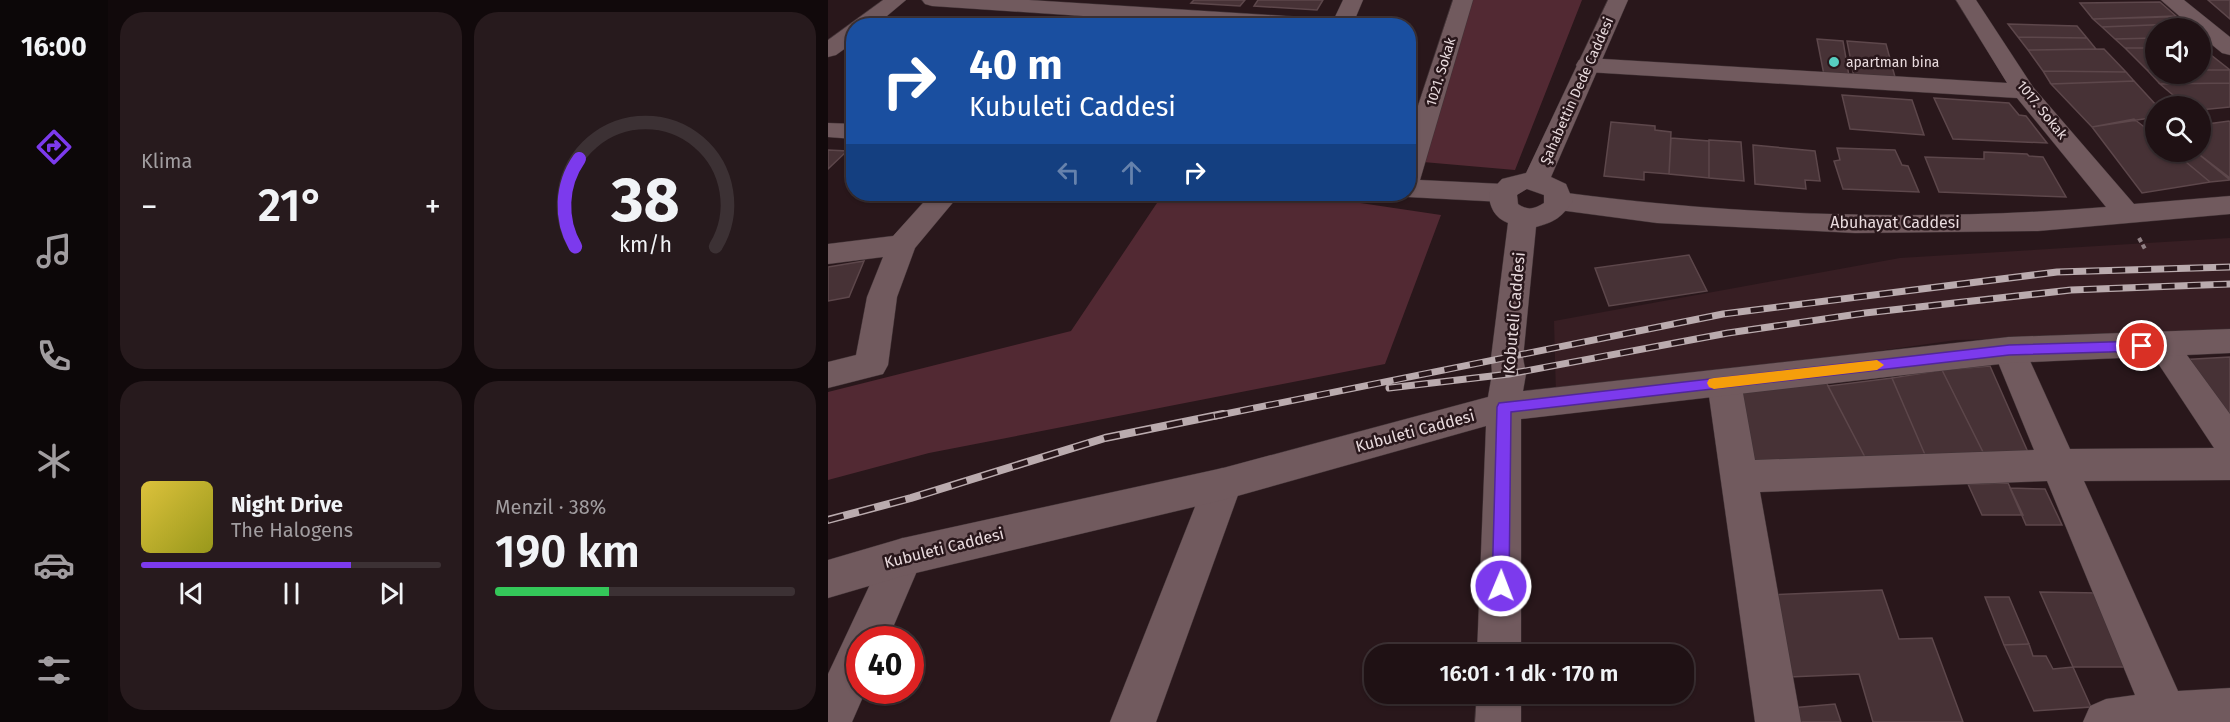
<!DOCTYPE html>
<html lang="tr">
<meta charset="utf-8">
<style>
:root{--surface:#1f1114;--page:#271a1d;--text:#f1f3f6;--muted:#a19da0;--line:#3c3134;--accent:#7c3aed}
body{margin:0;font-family:"Fira Sans",sans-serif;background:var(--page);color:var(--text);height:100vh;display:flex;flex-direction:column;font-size:22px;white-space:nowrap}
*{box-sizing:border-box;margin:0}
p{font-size:20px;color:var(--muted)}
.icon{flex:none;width:33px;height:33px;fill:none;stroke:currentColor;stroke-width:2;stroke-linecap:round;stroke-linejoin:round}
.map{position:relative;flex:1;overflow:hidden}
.drawer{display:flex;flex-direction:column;gap:12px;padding:12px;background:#11090b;width:720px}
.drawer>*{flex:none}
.hud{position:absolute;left:18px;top:18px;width:570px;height:183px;border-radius:24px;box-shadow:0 2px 4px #0004,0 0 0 2px var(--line);background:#1a4fa0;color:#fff;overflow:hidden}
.tools{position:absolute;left:1317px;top:18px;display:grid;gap:12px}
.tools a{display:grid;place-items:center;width:66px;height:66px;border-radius:50%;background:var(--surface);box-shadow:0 2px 4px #0004,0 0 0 2px var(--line);font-size:30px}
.speed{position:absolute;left:18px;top:626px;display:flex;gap:12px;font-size:30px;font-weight:700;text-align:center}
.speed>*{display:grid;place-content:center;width:78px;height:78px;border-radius:50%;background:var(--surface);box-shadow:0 2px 4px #0004,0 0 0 2px var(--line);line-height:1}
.speed .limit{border:9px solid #d22;background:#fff;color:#111}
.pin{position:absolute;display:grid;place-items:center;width:51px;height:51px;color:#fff;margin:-26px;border:3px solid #fff;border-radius:50%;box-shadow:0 2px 6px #0007}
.me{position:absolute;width:66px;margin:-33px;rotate:1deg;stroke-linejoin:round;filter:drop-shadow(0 0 4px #0008)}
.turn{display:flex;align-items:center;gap:21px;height:126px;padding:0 24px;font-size:27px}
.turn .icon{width:78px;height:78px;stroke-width:2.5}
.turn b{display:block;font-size:42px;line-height:51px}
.lanes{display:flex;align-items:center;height:57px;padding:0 24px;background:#0003;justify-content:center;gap:30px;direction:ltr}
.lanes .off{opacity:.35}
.big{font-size:45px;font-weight:600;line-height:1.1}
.drawer .tile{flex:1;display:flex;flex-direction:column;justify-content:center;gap:9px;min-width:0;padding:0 21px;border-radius:24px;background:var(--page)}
.drawer .dial{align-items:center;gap:0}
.dial svg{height:156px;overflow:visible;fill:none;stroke:var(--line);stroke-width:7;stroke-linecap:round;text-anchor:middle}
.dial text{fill:var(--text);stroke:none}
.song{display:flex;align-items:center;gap:18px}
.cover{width:72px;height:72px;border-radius:9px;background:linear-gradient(135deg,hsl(50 70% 55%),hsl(60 70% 35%))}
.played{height:6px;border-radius:3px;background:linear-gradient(90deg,var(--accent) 70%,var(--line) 70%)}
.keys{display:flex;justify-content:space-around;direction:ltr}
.heat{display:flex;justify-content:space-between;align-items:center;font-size:33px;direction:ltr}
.charge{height:9px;border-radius:4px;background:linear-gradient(90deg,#34c759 38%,var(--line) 0)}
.drawer .tiles{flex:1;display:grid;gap:12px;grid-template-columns:repeat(2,1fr)}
.trip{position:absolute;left:536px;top:644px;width:330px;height:60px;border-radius:24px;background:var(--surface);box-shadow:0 2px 4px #0004,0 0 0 2px var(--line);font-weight:600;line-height:60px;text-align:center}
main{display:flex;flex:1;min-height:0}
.tab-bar{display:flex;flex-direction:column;width:108px;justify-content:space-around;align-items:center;background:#0c0708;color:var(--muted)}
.tab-bar .icon{width:42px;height:42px}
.tab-bar .on{color:var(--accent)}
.tab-bar b{font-size:27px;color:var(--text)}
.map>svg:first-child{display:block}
.built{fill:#371e23}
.green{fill:#522933}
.building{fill:#473236;stroke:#5d474b;stroke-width:1.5}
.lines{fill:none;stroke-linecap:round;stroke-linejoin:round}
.street-casing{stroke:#413336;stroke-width:1}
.secondary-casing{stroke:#413336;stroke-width:1}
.path{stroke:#918185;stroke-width:4;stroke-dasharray:4.5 3;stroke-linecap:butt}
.street{fill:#715a5e;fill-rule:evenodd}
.secondary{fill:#715a5e;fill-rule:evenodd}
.rail-far1-casing{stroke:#baabae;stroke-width:7}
.rail-casing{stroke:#baabae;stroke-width:8}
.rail-far1{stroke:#29171b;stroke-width:4.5;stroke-dasharray:13;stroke-linecap:butt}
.rail{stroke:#29171b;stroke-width:5;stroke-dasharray:16;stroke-linecap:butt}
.route{fill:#7c3aed;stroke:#51269a;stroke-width:1.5}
.slow{fill:#f59e0b}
.poi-dot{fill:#57cec1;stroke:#29171b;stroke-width:2}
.labels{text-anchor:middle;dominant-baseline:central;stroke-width:5;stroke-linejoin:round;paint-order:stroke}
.far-poi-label{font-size:14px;fill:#e9dbde;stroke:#29171b;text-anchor:start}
.far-street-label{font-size:14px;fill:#e9dbde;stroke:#29171b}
.street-label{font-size:16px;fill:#e9dbde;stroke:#29171b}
</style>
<main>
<nav class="tab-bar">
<b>16:00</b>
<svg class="icon on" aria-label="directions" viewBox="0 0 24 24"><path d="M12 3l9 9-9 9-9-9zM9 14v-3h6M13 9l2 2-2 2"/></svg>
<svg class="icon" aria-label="music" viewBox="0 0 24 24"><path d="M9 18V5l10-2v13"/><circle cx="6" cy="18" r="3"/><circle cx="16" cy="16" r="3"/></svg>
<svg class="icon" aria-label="phone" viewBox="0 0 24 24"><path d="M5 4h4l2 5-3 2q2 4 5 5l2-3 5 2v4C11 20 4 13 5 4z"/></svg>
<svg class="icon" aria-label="climate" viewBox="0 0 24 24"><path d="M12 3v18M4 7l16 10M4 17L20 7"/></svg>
<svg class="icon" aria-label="car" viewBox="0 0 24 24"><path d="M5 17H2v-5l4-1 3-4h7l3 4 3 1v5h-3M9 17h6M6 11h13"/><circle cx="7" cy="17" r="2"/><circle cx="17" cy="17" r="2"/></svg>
<svg class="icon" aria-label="filters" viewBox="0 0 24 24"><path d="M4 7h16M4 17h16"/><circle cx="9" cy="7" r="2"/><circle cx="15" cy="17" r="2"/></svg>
</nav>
<section class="drawer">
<div class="tiles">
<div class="tile"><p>Klima</p>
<div class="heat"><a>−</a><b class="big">21°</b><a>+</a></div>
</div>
<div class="tile dial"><svg viewBox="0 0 100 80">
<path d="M14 69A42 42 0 1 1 86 69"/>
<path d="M14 69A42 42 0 0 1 16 24" stroke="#7c3aed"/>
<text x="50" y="56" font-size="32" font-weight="700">38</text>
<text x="50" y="72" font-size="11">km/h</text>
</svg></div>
<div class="tile">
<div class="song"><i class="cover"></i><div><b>Night Drive</b><p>The Halogens</p></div></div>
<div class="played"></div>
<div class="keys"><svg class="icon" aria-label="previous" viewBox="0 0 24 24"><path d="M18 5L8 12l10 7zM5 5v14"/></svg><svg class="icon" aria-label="pause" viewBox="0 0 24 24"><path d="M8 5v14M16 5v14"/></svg><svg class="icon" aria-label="next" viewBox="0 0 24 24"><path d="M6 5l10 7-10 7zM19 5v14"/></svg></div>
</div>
<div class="tile"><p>Menzil · 38%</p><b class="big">190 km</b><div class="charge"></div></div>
</div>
</section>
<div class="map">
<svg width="1402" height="722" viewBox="0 0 1402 722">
<rect width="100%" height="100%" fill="#29171b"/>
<path class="built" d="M1402,238V335L1128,340L728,396L726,321L1072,258Z"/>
<path class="green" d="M641,0H754L687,170L595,162Z
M335,194H472L613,215L557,364L101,453L0,480V392L243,331Z"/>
<path class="building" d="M366,0H417L412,6L363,3Z
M430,0H495L489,10L426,6Z
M1380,0H1402V19Z
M1332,2L1348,16L1265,19L1252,3Z
M1340,17L1348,24L1274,27L1265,19Z
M1180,24L1249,26L1259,38L1190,37Z
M1348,24L1353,28H1328V38L1287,39L1274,27Z
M1190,37L1259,38L1268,49L1200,50Z
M1328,38V48H1297L1287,39Z
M989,39L1015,41L1021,76L996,75Z
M1019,41L1058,44L1067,77H1026Z
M1297,48H1328V70H1319Z
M1372,48H1374L1402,70H1372Z
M1276,49L1298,72L1215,71L1200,50Z
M1319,70H1328V74H1372V70H1402V83L1332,84Z
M1215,71L1298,72L1306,81L1223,84Z
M1306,81L1329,106L1328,117L1264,127L1223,84Z
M1402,83V107L1372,110V106H1358L1332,84Z
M1014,95L1084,100L1096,135L1022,129Z
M1106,98L1181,103L1191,115L1198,116L1219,143L1125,139Z
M1306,119L1328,136V152H1346L1382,182L1314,193L1264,127Z
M1401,121L1402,122V178L1368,152H1372V125Z
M783,122L827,126V130L843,132L841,174L816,172V180L776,176Z
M843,138L881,141V178L841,174Z
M881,140L913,142L916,181L881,178Z
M925,145L987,151L992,181L977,180L978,189L927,184Z
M1009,148L1067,150L1074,165L1080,166L1091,192L1015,189L1006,161L1012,160Z
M0,150L19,151L0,169Z
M1156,152L1199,154L1201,156L1215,157L1238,197L1111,192L1097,157L1156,159Z
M1346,152H1368L1402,180L1382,182Z
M861,255L879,291L781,306L767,268Z
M36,261L21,297L0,301V267Z
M1402,357V433L1350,360Z
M1162,366L1203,459L1157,456L1114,370Z
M1114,370L1157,456L1098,457L1064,378Z
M1064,378L1098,457L1038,459L1000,386Z
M997,380L1038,459L918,468L904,393Z
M1180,483L1195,515H1154L1140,484Z
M1182,488L1217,489L1234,525H1198Z
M1054,590L1071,639L1104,638L1135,722H1045L1031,674L961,677L941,595Z
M1212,592L1271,593L1307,667H1245Z
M1157,597H1181L1201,644L1176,645Z
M1201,644L1205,656H1218L1225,669L1245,667L1263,707L1206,711L1176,645Z
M1007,704L1013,722H956L952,709Z"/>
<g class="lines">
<g class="street-casing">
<path id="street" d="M55,0H78L47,26H26V42L8,55L0,57V40Z
M94,0H201L506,19L515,0H535L524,26H404L104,6L97,4Z
M625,0H645L592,180L675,184L685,187L689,193L685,199L675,202L580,197L570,194H580V136Z
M1128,0H1148L1205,87L1306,204L1402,196V214L1210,231L1027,233L829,223L731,210L721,207L717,201L721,195L731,192C911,216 1097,222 1278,207L1189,98L759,72L751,70L748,65L751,60L759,58L1179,83Z
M1333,0H1356L1402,37V55L1394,53L1372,35V28H1365Z
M0,123L26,124V139L0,137Z
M103,194H132L87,248L69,297L60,365L55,374L0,388V362L28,355L39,297L55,257L0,264V244L65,236Z
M1334,333L1345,336L1402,414V480L1256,481L1350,691L1402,688V722H1255L1262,706L1278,699L1307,695L1219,481L932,492L973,722H927L879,382L884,373L896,369L908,373L913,382L927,460L1206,450L1165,350L1169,341L1181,337L1193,341L1242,449L1386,448L1318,345L1323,336Z
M395,468L408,472L414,484L328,722H282L376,484L382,472Z
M75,538L89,544L95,557L60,639H32V690H38L24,722H0V674L61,544Z"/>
</g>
<g class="secondary-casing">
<path id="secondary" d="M780,0H800L723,177L738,184L745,201C734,217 727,222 708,227L695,358L698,374L695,391L1181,337L1402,329V353L1181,363L693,419V654H649L658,426L395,500L75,576L0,598V560L75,538L395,468L660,397L664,374L663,358L680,223C667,218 661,207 661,193L674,179L698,173ZM699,189L716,195V203C706,209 700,211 690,204L689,195Z
M649,693H693V722H647Z"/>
</g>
<path class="path" d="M1311,238L1317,249"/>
<use href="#street" class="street"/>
<use href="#secondary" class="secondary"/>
<g class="rail-far1-casing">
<path id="rail-far1" d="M561,388L681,374L900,333L1037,313L1243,290L1402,284
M387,416L895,314L1229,272L1402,267"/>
</g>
<g class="rail-casing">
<path id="rail" d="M0,520L83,498L277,438L395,414"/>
</g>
<use href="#rail-far1" class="rail-far1"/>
<use href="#rail" class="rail"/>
</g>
<path class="route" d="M1314,341L1320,346L1314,351L1181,355L683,412L681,586L679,592L673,595L667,592L664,586L669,407L671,403L1181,345Z"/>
<path class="slow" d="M1049,360L1056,365L1049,370L886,389L881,387L879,383L881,379L886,378Z"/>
<circle class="poi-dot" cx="1006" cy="62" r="6"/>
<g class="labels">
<g class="far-poi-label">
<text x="1018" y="62">apartman bina</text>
</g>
<g class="far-street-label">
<text transform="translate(613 72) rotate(-73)">1021. Sokak</text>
<text transform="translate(749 91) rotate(-66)">Şahabettin Dede Caddesi</text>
<text transform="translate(1214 110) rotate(51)">1017. Sokak</text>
</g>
<g class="street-label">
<text x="1067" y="222">Abuhayat Caddesi</text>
<text transform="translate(686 313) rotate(-85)">Kobuteli Caddesi</text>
<text transform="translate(587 431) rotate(-15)">Kubuleti Caddesi</text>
<text transform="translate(116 548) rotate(-14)">Kubuleti Caddesi</text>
</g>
</g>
</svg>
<div class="tools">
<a><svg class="icon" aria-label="sound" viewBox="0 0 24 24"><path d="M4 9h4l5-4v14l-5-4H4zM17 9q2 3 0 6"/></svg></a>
<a><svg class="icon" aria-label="search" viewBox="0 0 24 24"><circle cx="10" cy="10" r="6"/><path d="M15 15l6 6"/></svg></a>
</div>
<div class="speed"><div class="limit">40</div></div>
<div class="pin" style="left:1314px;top:346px;background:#d93025"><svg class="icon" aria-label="arrive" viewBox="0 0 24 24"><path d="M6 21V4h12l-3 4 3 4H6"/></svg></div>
<svg class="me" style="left:673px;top:586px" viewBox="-20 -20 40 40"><circle r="17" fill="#7c3aed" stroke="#fff" stroke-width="3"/><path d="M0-11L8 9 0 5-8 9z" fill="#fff"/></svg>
<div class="trip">16:01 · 1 dk · 170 m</div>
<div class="hud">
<div class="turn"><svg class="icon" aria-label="right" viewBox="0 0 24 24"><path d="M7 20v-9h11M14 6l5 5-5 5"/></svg><div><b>40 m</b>Kubuleti Caddesi</div></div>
<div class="lanes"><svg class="icon off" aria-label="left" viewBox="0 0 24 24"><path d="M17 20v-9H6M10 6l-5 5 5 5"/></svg><svg class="icon off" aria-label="ahead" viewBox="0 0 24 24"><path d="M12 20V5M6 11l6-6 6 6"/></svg><svg class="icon" aria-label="right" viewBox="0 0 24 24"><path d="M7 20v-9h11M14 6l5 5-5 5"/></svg></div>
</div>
</div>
</main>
